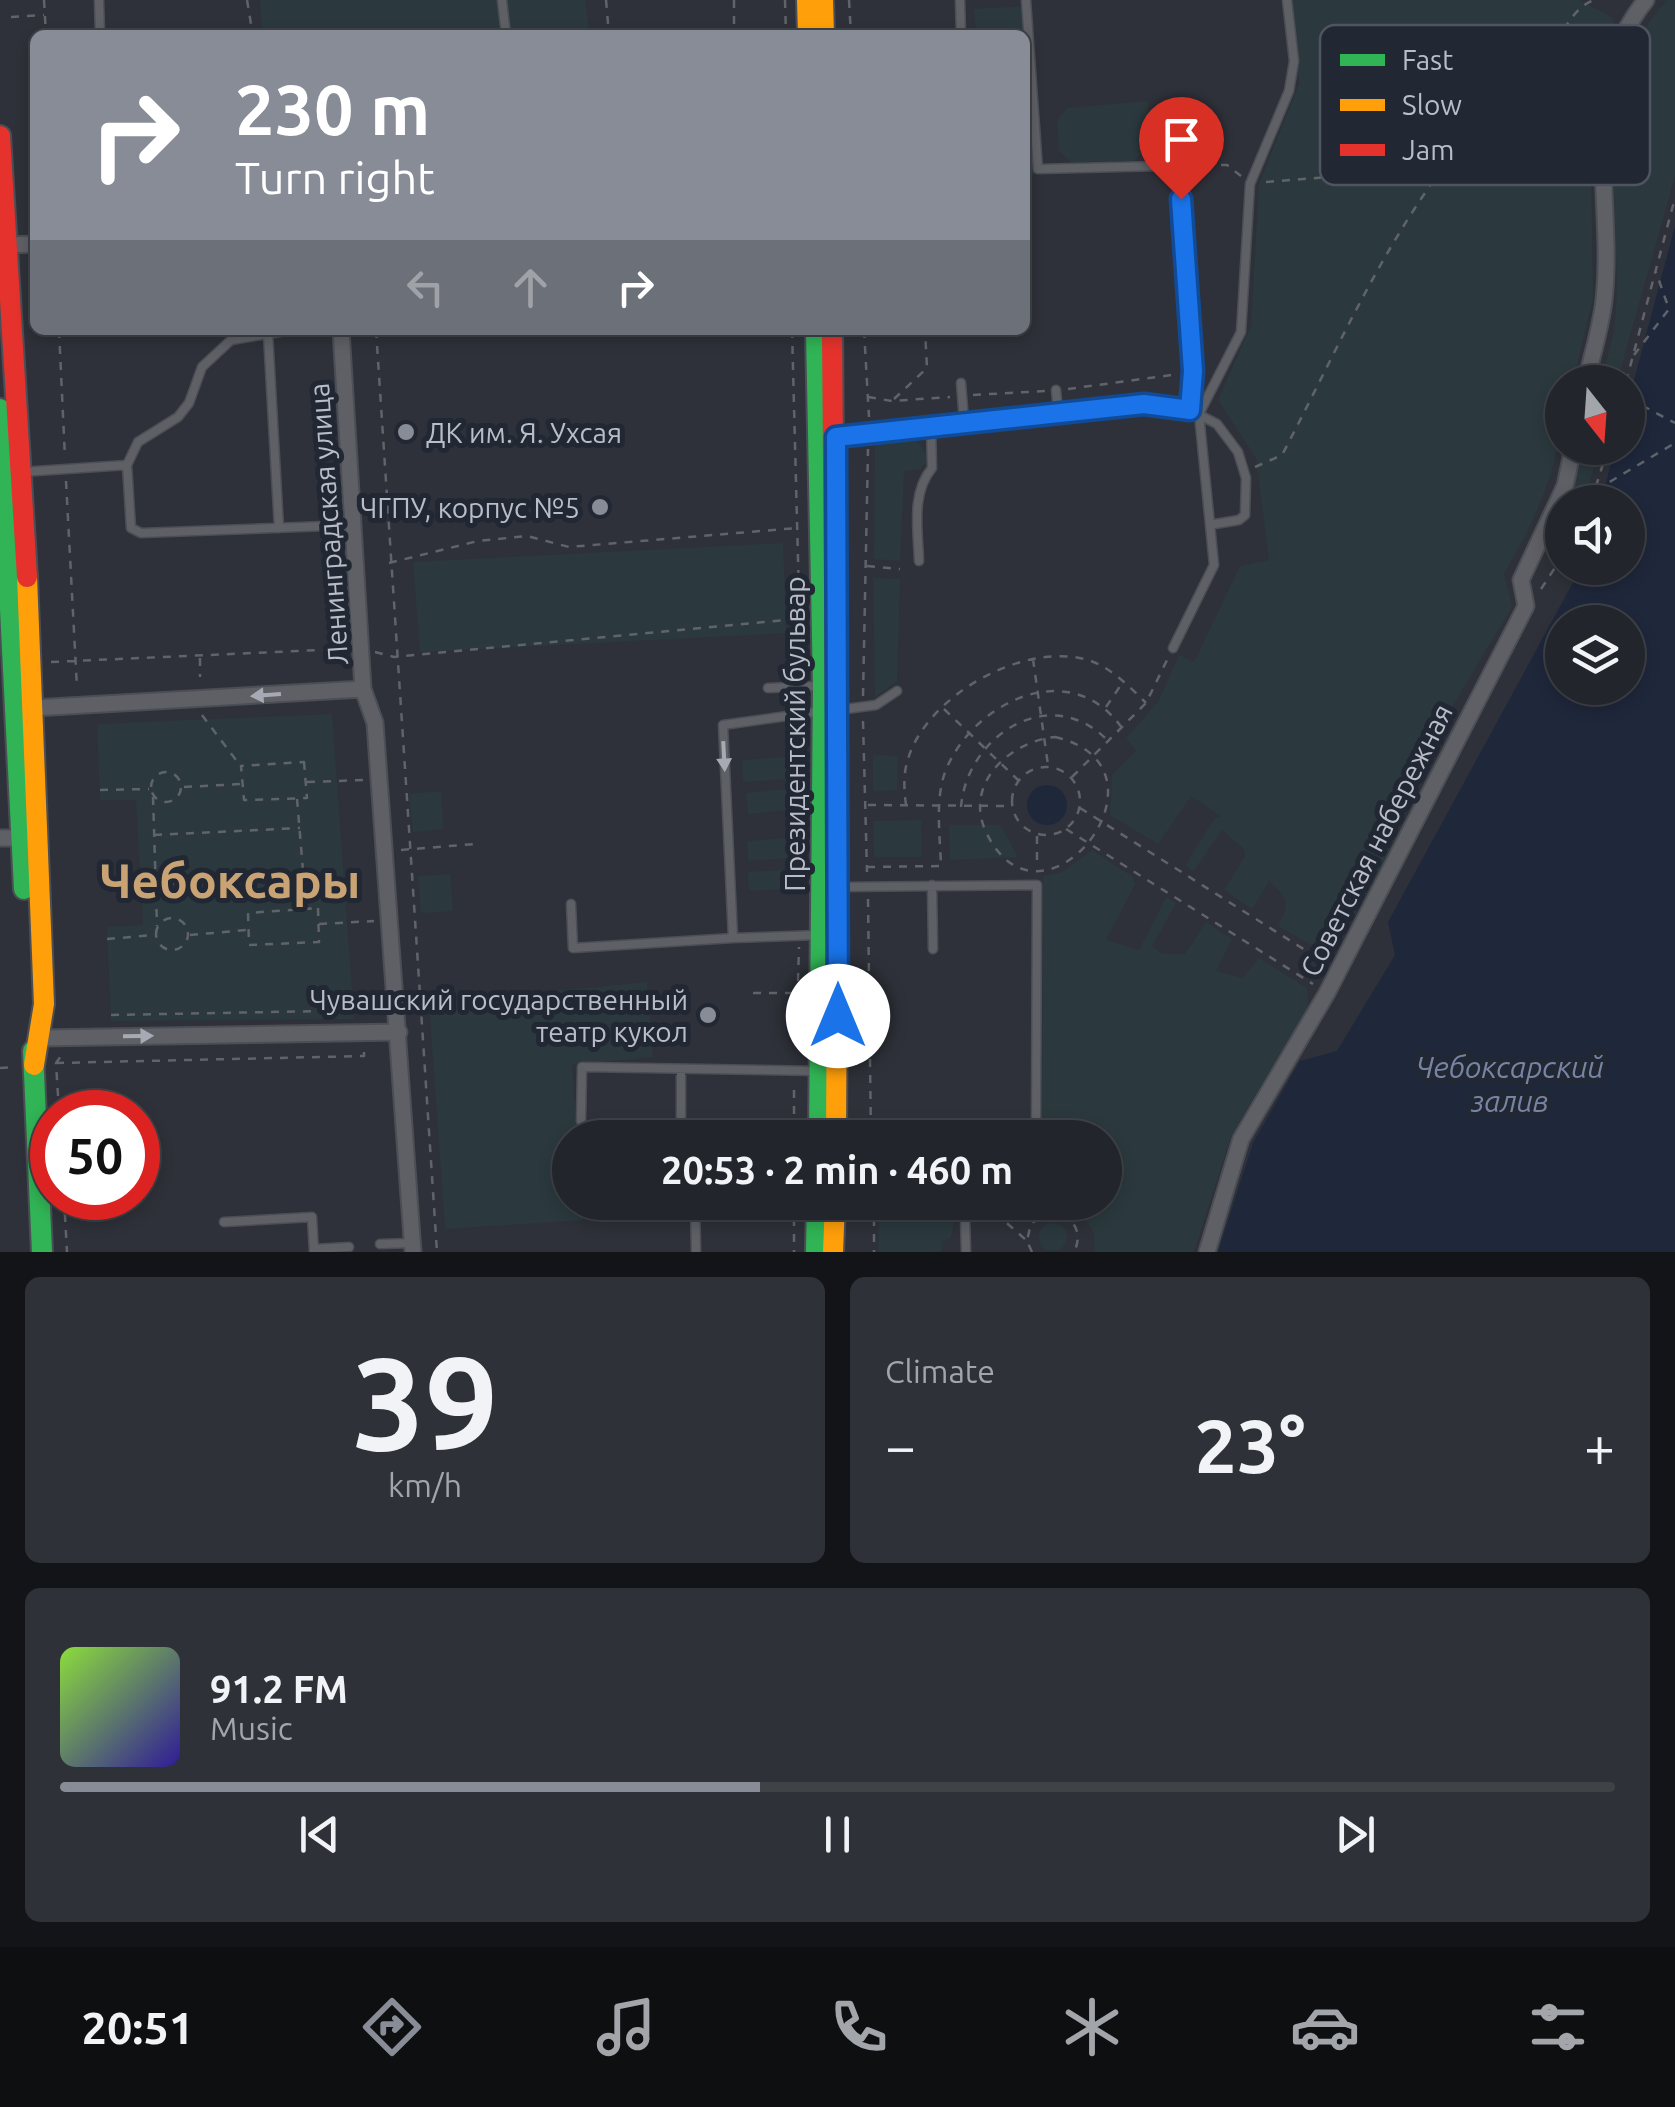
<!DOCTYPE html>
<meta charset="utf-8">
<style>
:root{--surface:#22252b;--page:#2e3137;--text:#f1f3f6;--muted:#a2a5a9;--line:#3f4247;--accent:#888c96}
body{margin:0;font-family:Ubuntu,sans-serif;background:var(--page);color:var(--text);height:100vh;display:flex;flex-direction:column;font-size:38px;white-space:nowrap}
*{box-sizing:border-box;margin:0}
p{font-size:32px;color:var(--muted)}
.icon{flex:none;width:55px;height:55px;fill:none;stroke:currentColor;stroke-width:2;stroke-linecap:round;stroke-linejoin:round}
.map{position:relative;height:1252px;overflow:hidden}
.side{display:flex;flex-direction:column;gap:25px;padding:25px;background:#131418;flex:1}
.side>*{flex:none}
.hud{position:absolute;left:30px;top:30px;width:1000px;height:305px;border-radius:15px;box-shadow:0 5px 15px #0003,0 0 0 2px var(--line);background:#888c96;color:#fff;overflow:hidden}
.needle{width:65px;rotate:163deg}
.buttons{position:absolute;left:1545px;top:365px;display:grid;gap:20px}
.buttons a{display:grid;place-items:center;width:100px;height:100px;border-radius:50%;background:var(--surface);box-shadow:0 5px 15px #0003,0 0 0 2px var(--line);font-size:50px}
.speed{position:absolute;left:30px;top:1090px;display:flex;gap:20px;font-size:50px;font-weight:700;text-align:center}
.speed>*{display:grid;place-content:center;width:130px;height:130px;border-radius:50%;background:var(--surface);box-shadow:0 5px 15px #0003,0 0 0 2px var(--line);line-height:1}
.speed .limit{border:15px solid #d22;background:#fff;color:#111}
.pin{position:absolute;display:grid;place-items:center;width:85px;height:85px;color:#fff;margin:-102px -42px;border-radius:50% 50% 50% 0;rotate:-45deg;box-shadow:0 0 10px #0007}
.pin .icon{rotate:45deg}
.me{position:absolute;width:110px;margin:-55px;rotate:0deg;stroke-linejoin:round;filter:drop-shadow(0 0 8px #0008)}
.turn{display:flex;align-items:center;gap:35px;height:210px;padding:0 40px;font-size:45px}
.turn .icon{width:130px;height:130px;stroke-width:2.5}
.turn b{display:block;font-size:70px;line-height:85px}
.lanes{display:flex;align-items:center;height:95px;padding:0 40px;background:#0003;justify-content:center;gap:50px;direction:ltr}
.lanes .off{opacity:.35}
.big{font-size:75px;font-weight:700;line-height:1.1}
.side .tile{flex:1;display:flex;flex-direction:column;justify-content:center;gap:15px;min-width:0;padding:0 35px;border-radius:15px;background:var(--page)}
.side .dial{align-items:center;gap:0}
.dial b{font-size:130px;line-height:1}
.song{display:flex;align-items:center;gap:30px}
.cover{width:120px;height:120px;border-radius:15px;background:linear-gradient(135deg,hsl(90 70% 55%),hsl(250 70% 35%))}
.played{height:10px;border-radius:5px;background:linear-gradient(90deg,var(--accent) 45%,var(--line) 45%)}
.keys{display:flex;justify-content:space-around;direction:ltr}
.heat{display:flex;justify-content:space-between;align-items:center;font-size:55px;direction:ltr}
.side .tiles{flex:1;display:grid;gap:25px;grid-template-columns:1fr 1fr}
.tile:last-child{grid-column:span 2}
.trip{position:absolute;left:552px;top:1120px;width:570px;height:100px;border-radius:50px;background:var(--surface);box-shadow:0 5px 15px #0003,0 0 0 2px var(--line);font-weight:700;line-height:100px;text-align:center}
.dock{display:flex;height:160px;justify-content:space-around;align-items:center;background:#0e0f11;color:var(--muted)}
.dock .icon{width:70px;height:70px}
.dock .on{color:var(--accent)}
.dock b{font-size:45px;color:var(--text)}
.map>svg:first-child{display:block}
.green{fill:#2b393e}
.water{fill:#1f273b;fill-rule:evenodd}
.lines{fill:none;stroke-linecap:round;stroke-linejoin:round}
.lane-casing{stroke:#4b4e55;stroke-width:11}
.street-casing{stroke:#4b4e55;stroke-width:19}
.fast-casing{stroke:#4b4e55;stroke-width:24}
.slow-casing{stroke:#4b4e55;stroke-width:24}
.jam-casing{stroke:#4b4e55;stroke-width:24}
.path{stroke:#606369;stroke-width:2.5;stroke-dasharray:8 8;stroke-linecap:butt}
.lane{stroke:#5e6066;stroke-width:8}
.street{stroke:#5e6066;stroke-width:15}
.fast{stroke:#30b455;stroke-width:20}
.slow{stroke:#ff9f0a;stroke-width:20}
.jam{stroke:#e5322d;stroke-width:20}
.oneway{fill:#a7aab4}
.route-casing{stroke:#114b97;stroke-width:25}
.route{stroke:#1a73e8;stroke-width:18}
.poi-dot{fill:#888c96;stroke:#212733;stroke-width:4}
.labels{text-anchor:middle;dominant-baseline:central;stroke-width:10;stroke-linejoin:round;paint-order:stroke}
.poi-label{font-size:28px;fill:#b9bdc8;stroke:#212733;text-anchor:end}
.street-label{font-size:28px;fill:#b9bdc8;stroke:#212733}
.water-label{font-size:30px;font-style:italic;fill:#7784a3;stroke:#212733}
.town-label{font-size:48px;font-weight:bold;fill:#c9a374;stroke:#212733}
.key{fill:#212733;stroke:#4f5460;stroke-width:2.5}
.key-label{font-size:28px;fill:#b9bdc8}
</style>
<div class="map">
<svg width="1675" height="1252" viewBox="0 0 1675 1252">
<rect width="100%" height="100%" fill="#2e3139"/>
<path class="green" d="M260,0H585L590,35H262Z
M1292,0H1579L1612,17L1619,36L1601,75L1590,113L1593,297L1573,382H1562C1562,466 1543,503 1504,574L1512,607L1450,710L1451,726L1391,828L1388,855L1333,952H1324L1278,926C1290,903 1289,899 1269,881L1252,909L1224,890L1245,856L1244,849L1222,830L1193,872L1185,865L1214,819L1221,816L1191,796L1158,844L1110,815L1112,775L1136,751L1126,738L1158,702L1179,655L1194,662L1240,566L1269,560L1256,458L1218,400L1251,326L1259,184L1299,84Z
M1668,0H1675V176L1617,382H1600C1605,363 1613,342 1615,322C1625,219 1584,82 1668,0Z
M1027,6L1035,175L1025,176V35H976L974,9Z
M1148,101L1149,148L1133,161L1072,163L1059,151L1057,120L1067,108Z
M917,441L929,459L920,469L904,471L900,561L874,559L875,442Z
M1584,448H1599L1584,502H1569Z
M783,543L786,633L420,652L413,562Z
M873,578L900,579L897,681L875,697Z
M332,714L354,1019L111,1021L107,927L143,925L136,800H100L97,724Z
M873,754L898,756L897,790L873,791Z
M800,756L801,778L743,782L742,760Z
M800,788L803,808L748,814L746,793Z
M441,791L444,829L413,832L409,794Z
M921,820L922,857H874L873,821Z
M949,825H1000L1018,857L950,860Z
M799,837L801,857L748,861L747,841Z
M1092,850L1133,877L1135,884L1106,940L1139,950L1166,897L1176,903L1152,946L1162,954H1185L1206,922L1232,939L1216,971L1242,978L1259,958L1307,988L1308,1007L1231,1136L1194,1252H1094C1099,1224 1081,1217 1060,1203L1105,1202V1138L1042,1137L1043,876L1062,872Z
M798,869L799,888L749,891L748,872Z
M450,874L453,911L421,913L418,876Z
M647,982L653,1057L572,1065L577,1137L570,1138V1202L581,1203L583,1220L445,1229L429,1003Z
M879,1203H950L955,1216L951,1238L942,1241L941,1252H878Z
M1039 1237a14 14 0 1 1 28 0a14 14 0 1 1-28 0Z"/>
<path class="water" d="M1675,226V1252H1218L1253,1143L1300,1061L1337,1051L1395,955L1388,922L1581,568H1628V502H1601L1615,448H1628V403ZM1562,622H1628V688H1562Z
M1027 805a20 20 0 1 1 40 0a20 20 0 1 1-40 0Z"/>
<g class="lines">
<g class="lane-casing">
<path id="lane" d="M99,0L100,35
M502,0L506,35
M960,0L961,35
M1026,0L1038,169L1161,166L1158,120
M1181,199L1193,371L1190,410
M292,330L231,340L202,367L189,403L178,417L138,442L127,465L131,528L141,533L352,525
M268,334L279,528
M961,383L964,421
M1056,390L1058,411
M931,427L1145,404L1190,410L1217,424L1238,452L1246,478L1245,515L1239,520L1215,524
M836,437L931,427L932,468C911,493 918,530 919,561
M21,472L127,465
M1173,648L1214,565L1199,414L1241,332L1250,184L1289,91L1294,61L1287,0
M768,688L819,686
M838,710L876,705L897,691
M932,885L933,949
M838,887L1037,885L1036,1138
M571,904L573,948L733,938
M819,935L733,938L723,725L823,711
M581,1121L582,1067L818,1071
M681,1138V1070
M695,1202L696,1252
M959,1202L965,1217L966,1252
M224,1222L312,1217L314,1252
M380,1244L413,1243
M314,1249L349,1247"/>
</g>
<g class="street-casing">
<path id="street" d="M7,245L35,244
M341,330L363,689L375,723L413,1252
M1586,382C1592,355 1601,327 1604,300C1615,201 1576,85 1646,0
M33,708L363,689
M0,838H22
M41,1038L399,1032
M1207,1252L1241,1139L1327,993L1526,606L1521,580L1565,486L1573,448"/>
</g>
<g class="fast-casing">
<path id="fast" d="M816,330L823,686L819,1138
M0,409L24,889
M33,1051L42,1252
M816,1252L817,1202"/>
</g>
<g class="slow-casing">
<path id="slow" d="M807,0L808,35
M823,0L824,35
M27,577L44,1004L34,1065
M836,1138L837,966
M833,1252L835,1202"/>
</g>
<g class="jam-casing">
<path id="jam" d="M0,136L27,577
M832,330L837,966"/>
</g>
<path class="path" d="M44,0L46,35
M247,0L252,30L248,35
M606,0L609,35
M734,0V35
M785,0L786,35
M849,0L851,35
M11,17L44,15
M1173,166L1227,165L1241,176
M1266,182L1443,168
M59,330L65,458
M376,330L437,1252
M792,330L801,673
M864,330L869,417
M1634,355L1669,309L1656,272
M1626,382L1675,198
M1068,389L1179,374
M973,395L1045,391
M868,397L892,401L950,397
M1628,398L1675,423
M894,399L927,368L925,330
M1255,467L1282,455C1328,368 1369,275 1425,193C1456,145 1504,115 1539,70C1556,49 1568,9 1594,0
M66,481L77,688
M1596,490L1675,443
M1591,502L1608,448
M389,563L478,541L527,536L569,547L797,528
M867,566L900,569
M1541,589L1562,557
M375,652L394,657L797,619
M200,658V677
M1033,659L1048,765
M51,662L343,649
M863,696L868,449
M1106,707L1121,685
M944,709L1018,780
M202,715L239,764
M863,721L867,872
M802,729V796
M1055,737C1185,767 1042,950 986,832C963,783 1011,741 1055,737Z
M304,762L307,798L244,800L241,766Z
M1012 801a34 34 0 1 1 68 0a34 34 0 1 1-68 0Z
M151 787a15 15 0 1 1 30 0a15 15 0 1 1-30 0Z
M1072,777L1146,703L1168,658
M307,782L364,780
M184,787L241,784
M100,790L149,789
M153,797L157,926
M297,799L306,906
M868,805L1010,806
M906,805C904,790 903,774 908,759C927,695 1027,639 1091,661C1111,668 1131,688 1146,703
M961,807C967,734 1052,682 1108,741
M1080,808L1324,962
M1066,829L1313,984
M154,835L300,828
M1037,836V868
M401,850L475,844
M867,867L941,866C940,834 934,794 948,765C979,699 1072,657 1122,728
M156,884L303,877
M868,899L871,1138
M318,908L319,942L249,945L248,913Z
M156 934a16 16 0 1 1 32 0a16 16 0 1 1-32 0Z
M319,924L374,921
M190,935L247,930
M107,939L154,935
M753,993H796
M111,1015L379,1010
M796,1045L799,947
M56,1063L364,1056V1047
M0,1068L13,1067
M794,1090V1138
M59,1112L56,1063L61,1056
M64,1198L67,1252
M794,1202V1252
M874,1202V1252
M983,1202L1026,1240
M1032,1252L1027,1241L1031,1223L1056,1212C1075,1218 1083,1234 1074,1252"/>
<use href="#lane" class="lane"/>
<use href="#street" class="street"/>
<use href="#fast" class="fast"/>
<use href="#slow" class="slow"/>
<use href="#jam" class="jam"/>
</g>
<defs><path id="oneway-solid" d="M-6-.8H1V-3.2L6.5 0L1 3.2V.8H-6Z" transform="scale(2.5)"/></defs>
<g class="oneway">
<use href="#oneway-solid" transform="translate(266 695) rotate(176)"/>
<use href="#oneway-solid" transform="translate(724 756) rotate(87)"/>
<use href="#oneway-solid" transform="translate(138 1036) rotate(-1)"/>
</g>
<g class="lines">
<g class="route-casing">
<path id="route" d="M838,1016L836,437L1144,404L1190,410L1193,371L1181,199"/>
</g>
<use href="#route" class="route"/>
</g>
<g class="poi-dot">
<circle cx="406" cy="432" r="10"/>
<circle cx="600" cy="507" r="10"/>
<circle cx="708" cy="1015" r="10"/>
</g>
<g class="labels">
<g class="poi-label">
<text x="426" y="432" text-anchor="start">ДК им. Я. Ухсая</text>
<text x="580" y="507">ЧГПУ, корпус №5</text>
<text x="688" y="999">Чувашский государственный<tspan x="688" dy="32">театр кукол</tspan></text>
</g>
<g class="street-label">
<text transform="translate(328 524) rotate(-94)">Ленинградская улица</text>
<text transform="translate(794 734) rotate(-90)">Президентский бульвар</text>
<text transform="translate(1376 840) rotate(-63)">Советская набережная</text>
</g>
<g class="water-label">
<text x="1510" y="1067">Чебоксарский<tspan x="1510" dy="34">залив</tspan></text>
</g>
<g class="town-label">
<text x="230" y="880">Чебоксары</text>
</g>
</g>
<rect x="1320" y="25" width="330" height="160" rx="15" class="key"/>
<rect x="1340" y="54" width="45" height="12" fill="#30b455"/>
<rect x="1340" y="99" width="45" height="12" fill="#ff9f0a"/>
<rect x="1340" y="144" width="45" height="12" fill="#e5322d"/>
<g class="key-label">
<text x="1402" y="70">Fast</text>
<text x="1402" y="115">Slow</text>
<text x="1402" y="160">Jam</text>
</g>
</svg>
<div class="buttons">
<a><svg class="needle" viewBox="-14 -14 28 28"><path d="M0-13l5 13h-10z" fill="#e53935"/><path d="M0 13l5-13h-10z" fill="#a2a5a9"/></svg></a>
<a><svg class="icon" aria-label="sound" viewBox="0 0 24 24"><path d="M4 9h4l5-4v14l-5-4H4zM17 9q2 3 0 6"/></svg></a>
<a><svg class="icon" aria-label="layers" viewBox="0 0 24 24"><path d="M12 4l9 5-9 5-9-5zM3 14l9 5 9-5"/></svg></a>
</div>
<div class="speed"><div class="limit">50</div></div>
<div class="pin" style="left:1181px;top:199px;background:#d93025"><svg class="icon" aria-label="arrive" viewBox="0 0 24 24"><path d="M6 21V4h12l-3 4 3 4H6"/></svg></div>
<svg class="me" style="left:838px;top:1016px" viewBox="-20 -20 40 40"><circle r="19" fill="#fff"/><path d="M0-13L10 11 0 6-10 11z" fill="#1a73e8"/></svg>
<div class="trip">20:53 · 2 min · 460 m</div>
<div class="hud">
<div class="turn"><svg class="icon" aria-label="right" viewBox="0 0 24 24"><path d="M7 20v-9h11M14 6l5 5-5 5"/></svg><div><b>230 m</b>Turn right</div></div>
<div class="lanes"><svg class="icon off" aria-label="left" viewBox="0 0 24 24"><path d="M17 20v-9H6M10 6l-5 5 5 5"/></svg><svg class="icon off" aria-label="ahead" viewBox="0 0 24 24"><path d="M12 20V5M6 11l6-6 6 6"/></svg><svg class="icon" aria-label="right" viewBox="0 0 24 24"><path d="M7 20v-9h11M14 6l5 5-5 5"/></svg></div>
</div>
</div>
<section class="side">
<div class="tiles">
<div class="tile dial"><b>39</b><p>km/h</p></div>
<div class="tile"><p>Climate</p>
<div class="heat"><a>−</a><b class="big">23°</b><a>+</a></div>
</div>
<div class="tile">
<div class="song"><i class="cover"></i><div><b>91.2 FM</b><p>Music</p></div></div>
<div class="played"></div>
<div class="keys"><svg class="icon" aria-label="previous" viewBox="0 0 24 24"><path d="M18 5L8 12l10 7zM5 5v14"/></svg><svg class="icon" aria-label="pause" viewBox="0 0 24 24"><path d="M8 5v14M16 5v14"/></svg><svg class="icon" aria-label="next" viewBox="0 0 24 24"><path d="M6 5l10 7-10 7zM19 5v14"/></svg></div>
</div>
</div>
</section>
<nav class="dock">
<b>20:51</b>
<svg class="icon on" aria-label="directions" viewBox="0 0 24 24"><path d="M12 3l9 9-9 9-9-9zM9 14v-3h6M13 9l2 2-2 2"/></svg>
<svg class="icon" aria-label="music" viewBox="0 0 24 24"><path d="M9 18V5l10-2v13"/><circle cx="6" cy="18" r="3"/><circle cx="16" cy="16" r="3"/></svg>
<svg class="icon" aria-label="phone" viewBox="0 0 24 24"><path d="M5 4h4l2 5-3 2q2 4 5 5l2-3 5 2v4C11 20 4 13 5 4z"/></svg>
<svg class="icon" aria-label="climate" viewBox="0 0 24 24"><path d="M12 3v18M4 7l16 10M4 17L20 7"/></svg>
<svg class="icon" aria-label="car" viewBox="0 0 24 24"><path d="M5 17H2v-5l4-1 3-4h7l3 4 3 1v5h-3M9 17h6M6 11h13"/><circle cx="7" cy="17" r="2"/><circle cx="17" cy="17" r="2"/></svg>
<svg class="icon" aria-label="filters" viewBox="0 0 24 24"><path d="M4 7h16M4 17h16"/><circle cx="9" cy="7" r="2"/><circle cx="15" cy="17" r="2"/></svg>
</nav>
